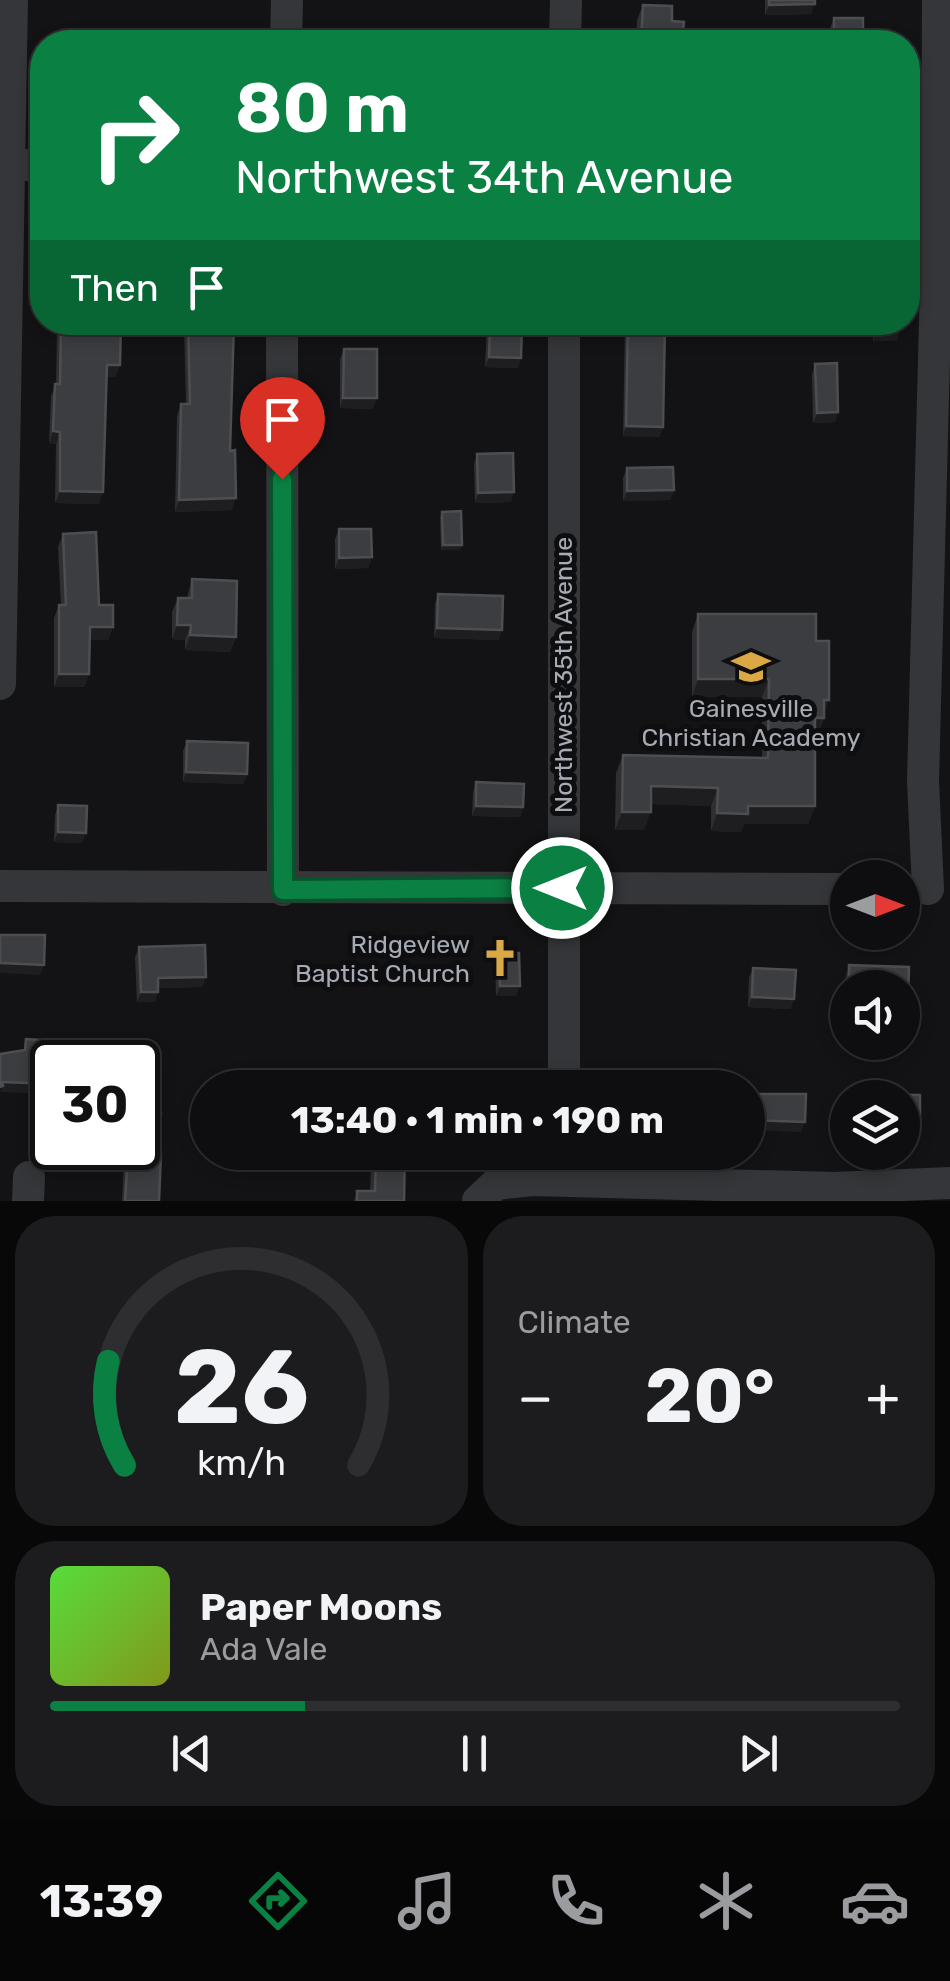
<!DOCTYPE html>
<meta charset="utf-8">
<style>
:root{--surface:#0e0e10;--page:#1c1c1e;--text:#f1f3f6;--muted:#9b9c9f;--line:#2e2e30;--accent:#0b8043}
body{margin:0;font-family:Rubik,sans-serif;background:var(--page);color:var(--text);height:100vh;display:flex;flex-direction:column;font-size:38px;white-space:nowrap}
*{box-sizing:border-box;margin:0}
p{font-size:32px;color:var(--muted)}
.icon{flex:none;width:55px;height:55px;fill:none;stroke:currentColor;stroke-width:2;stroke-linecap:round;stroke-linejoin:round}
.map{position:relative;height:1201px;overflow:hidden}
.details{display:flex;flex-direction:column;gap:15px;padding:15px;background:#080809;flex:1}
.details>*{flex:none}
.guide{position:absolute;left:30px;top:30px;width:890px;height:305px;border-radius:40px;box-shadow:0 5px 15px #0003,0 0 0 2px var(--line);background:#0b8043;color:#fff;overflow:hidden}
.needle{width:65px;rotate:90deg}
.tools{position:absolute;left:830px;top:860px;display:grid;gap:20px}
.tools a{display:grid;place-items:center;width:90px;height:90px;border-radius:50%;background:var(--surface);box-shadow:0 5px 15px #0003,0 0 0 2px var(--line);font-size:50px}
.speed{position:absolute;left:30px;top:1040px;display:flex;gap:20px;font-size:50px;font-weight:700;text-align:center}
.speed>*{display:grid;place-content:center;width:130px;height:130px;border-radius:50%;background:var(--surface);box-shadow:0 5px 15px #0003,0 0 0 2px var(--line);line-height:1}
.speed .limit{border:5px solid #111;border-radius:15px;background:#fff;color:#111}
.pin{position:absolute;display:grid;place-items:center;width:85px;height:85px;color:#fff;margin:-102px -42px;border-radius:50% 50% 50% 0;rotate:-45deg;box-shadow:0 0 10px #0007}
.pin .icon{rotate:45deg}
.me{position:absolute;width:110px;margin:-55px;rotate:270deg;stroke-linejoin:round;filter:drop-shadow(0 0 8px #0008)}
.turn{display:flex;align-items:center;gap:35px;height:210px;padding:0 40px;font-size:45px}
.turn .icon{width:130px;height:130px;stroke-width:2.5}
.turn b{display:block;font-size:70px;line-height:85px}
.then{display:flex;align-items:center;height:95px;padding:0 40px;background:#0003;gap:20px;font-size:38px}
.big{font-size:75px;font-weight:700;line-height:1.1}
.details .widget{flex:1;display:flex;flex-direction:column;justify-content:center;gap:15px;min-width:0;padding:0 35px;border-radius:40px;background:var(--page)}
.details .dial{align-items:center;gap:0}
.dial svg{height:260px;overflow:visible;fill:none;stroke:var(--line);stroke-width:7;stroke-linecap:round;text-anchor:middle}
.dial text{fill:var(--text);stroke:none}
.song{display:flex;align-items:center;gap:30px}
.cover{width:120px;height:120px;border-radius:15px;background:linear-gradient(135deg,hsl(110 70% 55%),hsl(70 70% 35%))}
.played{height:10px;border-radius:5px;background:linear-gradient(90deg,var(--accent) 30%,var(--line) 30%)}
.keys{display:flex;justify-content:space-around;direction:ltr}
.heat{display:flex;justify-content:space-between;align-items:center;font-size:55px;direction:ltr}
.details .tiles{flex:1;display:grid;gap:15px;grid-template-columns:1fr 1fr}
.widget:last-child{grid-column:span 2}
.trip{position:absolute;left:190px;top:1070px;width:575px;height:100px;border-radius:50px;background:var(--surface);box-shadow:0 5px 15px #0003,0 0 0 2px var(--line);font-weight:700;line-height:100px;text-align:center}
.dock{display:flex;height:160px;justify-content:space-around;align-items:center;background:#060606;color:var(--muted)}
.dock .icon{width:70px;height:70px}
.dock .on{color:var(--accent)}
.dock b{font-size:45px;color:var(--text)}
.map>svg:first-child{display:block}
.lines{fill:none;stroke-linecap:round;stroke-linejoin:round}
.minor{stroke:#353639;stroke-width:32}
.wall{fill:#2f2f33}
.shaded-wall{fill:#1e1e21}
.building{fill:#3c3d40;stroke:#4d4e52;stroke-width:2.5}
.route-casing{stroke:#07532c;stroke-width:25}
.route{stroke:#0b8043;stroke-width:18}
.labels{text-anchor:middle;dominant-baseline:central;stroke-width:10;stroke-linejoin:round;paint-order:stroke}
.street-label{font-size:25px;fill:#a7abb3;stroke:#0e0e10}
.poi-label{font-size:25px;fill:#a7abb3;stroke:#0e0e10}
</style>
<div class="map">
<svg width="950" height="1201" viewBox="0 0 950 1201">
<rect width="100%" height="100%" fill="#131315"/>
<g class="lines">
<path class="minor" d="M286,42L287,0
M565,42L566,0
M0,165H42
M282,322L283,890
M0,684L12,0
M0,886L848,889
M928,889L923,781L937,244L938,0
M564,1088V322
M28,1201L29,1177
M478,1201L496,1184L532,1180L834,1188L950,1183"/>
</g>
<path class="wall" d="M765,0H815L811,14L765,15Z
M643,5L672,21L682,42H636L637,20Z
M834,18L863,42H830V28Z
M59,322H121L120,365L115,377H107L99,504L55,503L56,444L49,443L51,396L56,384L57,329Z
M186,322H234L230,451L232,510L175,512L177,416L181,404H186L184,328Z
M487,322H517L518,368L485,367Z
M625,322H665L663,427L659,437L623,436Z
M873,322H901V328L896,341H873Z
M344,349L373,409L340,408V359Z
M815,364L838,412L835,422L813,423L812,374Z
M477,454L511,502L475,503L474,464Z
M627,468L674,490L670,500L623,501V478Z
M442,512L462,545L460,550H441L440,517Z
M339,529L372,557L368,568L335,569V539Z
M63,534L99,605L113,627L108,640H90L89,674L84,687H54V618L59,605H61L58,547Z
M192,579L236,637L230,652L185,650V640L172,639V612L178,598H187Z
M438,594L499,640L434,638L435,604Z
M698,614L816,641L824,718L817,736H815V806L808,824H744L741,832L711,831V806L651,804L644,830H615L616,773L623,755L762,758V697H692V632Z
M187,741L247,774L243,784L183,782V751Z
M476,782L523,807L520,817L472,816L473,792Z
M58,805L82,843L54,842L55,815Z
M139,947L206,977L202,987L158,988L155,1002H137L135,957Z
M499,954L516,996H496L495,964Z
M849,965L909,967L908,1000L905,1010H902V988H848V1008H845L846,975Z
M753,968L791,1009L748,1007L749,978Z
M848,1094L920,1123L916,1133L848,1098V1131H844V1104Z
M374,1152H405L404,1201H354L357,1191H370L371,1163Z
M128,1153L159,1201H122L124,1163Z"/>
<path class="shaded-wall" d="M815,4L811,14L765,15L769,5Z
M878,327L901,328L896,341H873Z
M489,357L521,358L518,368L485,367Z
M107,365H120L115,377H103Z
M343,398H377L373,409L340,408Z
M838,412L835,422L813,423L817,413Z
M626,426L663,427L659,437L623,436Z
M53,431L60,432L56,444L49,443Z
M674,490L670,500L623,501L627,491Z
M60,491L103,492L99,504L55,503Z
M514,492L511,502L475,503L478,493Z
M236,498L232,510L175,512L179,500Z
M443,545H462L460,550H441Z
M372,557L368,568L335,569L339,558Z
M177,625H191L185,640L172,639Z
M90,627H113L108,640H85Z
M437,628L502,630L499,640L434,638Z
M190,635L236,637L230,652L185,650Z
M59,674H89L84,687H54Z
M698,679H769L762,697H692Z
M824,700H829L817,736H808Z
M186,772L247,774L243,784L183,782Z
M651,786L718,788L711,806L645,804Z
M476,806L523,807L520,817L472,816Z
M748,806H815L808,824H744L741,832L711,831L717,813Z
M622,812H651L644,830H615Z
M58,832L86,833L82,843L54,842Z
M0,963L44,965L40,975L0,973Z
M206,977L202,987L154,988L158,978Z
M500,986H520L516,996H496Z
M141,992H158L155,1002H137Z
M752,997L794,999L791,1009L748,1007Z
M902,999L908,1000L905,1010H902Z
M2,1082L52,1084V1094L1,1092L0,1094Z
M161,1113L158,1124L138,1134V1126Z
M748,1120L805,1122L801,1132L748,1130Z
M902,1122L920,1123L916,1133H902Z"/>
<path class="building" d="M769,0H815V4L769,5Z
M643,5L672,6V21L684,22L682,42H641Z
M834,18H863V42H834Z
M67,36L89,37V42H66Z
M61,322H121L120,365H107L103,492L60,491V432L53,431L55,384H60Z
M188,322H234L230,451L235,450L236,498L179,500L181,404H190Z
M490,322H517V325H522L521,358L489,357Z
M628,322H665L663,427L626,426Z
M878,322H901V328L878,327Z
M344,349H377V398H343Z
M837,363L838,412L817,413L815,364Z
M513,453L514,492L478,493L477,454Z
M673,467L674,490L627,491V468Z
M461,511L462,545H443L442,512Z
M339,529H371L372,557L339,558Z
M96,532L99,605H113V627H90L89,674H59V605H66L63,534Z
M192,579L237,581L236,637L190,635L191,625H177L178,598H192Z
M438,594L503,596L502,630L437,628Z
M698,614H816V641H829V700H824V718H815V806H748V814L717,813L718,788L651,786V812H622L623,755L768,758L769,679H698Z
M187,741L248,743L247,774L186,772Z
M476,782L524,784L523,807L476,806Z
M58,805L87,806L86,833L58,832Z
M0,935H45L44,965L0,963Z
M205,945L206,977L158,978V992H141L139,947Z
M519,953L520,986H500L499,954Z
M849,965L909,967L908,1000L902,999V988H849Z
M753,968L796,970L794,999L752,997Z
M26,1039L54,1041V1053L80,1054L79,1062H52V1084L2,1082L3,1086L0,1087V1054L25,1050Z
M140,1075L161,1113L138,1126V1076Z
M651,1077V1088H627V1078Z
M748,1094H806L805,1122L748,1120Z
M848,1094L920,1095V1123L902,1122V1098H848Z
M376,1152H405L404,1201H357V1191H375Z
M128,1153L161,1154L159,1201H125Z"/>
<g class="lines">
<g class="route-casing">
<path id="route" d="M282,479L283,890L562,888"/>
</g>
<use href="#route" class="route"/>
</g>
<defs>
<g id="school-bare" transform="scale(3)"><path d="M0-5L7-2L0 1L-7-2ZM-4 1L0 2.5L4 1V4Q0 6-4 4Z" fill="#daa946" stroke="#0e0e10" stroke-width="2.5" paint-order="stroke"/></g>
<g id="church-bare" transform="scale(3)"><path d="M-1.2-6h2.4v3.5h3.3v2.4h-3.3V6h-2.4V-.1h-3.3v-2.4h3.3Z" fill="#daa946" stroke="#0e0e10" stroke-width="2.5" paint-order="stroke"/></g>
</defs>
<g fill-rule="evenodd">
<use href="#school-bare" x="751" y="667"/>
<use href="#church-bare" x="500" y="958"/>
</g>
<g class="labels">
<g class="street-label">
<text transform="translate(563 675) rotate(-90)">Northwest 35th Avenue</text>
</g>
<g class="poi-label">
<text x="751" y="708">Gainesville<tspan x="751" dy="29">Christian Academy</tspan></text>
<text x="470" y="944" text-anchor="end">Ridgeview<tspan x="470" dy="29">Baptist Church</tspan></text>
</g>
</g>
</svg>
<div class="tools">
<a><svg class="needle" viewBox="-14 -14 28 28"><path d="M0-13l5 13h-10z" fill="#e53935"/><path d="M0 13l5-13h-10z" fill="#9b9c9f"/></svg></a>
<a><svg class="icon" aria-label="sound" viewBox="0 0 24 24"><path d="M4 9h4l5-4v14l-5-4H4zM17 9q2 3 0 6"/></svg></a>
<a><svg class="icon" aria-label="layers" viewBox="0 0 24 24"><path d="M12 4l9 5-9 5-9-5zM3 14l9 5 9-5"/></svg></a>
</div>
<div class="speed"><div class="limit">30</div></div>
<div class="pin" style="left:282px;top:479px;background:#d93025"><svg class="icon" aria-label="arrive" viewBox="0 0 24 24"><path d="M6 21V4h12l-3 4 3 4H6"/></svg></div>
<svg class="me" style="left:562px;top:888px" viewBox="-20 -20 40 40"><circle r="17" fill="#0b8043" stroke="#fff" stroke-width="3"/><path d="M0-11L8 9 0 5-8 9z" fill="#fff"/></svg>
<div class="trip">13:40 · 1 min · 190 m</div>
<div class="guide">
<div class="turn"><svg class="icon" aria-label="right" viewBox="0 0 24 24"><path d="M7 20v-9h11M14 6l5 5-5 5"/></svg><div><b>80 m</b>Northwest 34th Avenue</div></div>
<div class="then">Then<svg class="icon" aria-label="arrive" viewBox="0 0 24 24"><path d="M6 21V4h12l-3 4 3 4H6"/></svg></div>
</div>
</div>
<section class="details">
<div class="tiles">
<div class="widget dial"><svg viewBox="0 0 100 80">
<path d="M14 69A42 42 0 1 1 86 69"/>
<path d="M14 69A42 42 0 0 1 9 37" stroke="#0b8043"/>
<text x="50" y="56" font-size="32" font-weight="700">26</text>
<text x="50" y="72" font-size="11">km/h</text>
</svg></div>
<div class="widget"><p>Climate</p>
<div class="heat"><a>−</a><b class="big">20°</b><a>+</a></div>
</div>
<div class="widget">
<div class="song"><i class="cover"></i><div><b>Paper Moons</b><p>Ada Vale</p></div></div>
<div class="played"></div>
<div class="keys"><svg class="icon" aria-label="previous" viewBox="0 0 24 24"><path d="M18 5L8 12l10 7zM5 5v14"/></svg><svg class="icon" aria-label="pause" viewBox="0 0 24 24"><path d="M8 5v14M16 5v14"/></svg><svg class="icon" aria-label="next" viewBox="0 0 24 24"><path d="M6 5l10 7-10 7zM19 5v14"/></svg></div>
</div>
</div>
</section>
<nav class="dock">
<b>13:39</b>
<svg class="icon on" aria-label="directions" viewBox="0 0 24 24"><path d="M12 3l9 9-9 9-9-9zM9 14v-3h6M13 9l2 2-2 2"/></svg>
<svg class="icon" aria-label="music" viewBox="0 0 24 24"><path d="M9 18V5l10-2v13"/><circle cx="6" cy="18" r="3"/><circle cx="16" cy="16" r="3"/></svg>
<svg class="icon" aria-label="phone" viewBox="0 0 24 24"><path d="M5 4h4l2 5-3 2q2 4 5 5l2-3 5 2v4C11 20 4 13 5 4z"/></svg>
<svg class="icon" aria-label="climate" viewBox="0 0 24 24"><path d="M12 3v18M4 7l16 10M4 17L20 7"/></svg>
<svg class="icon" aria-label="car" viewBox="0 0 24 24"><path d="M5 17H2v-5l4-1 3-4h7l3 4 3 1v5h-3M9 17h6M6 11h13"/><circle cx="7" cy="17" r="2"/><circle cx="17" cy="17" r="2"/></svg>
</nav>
